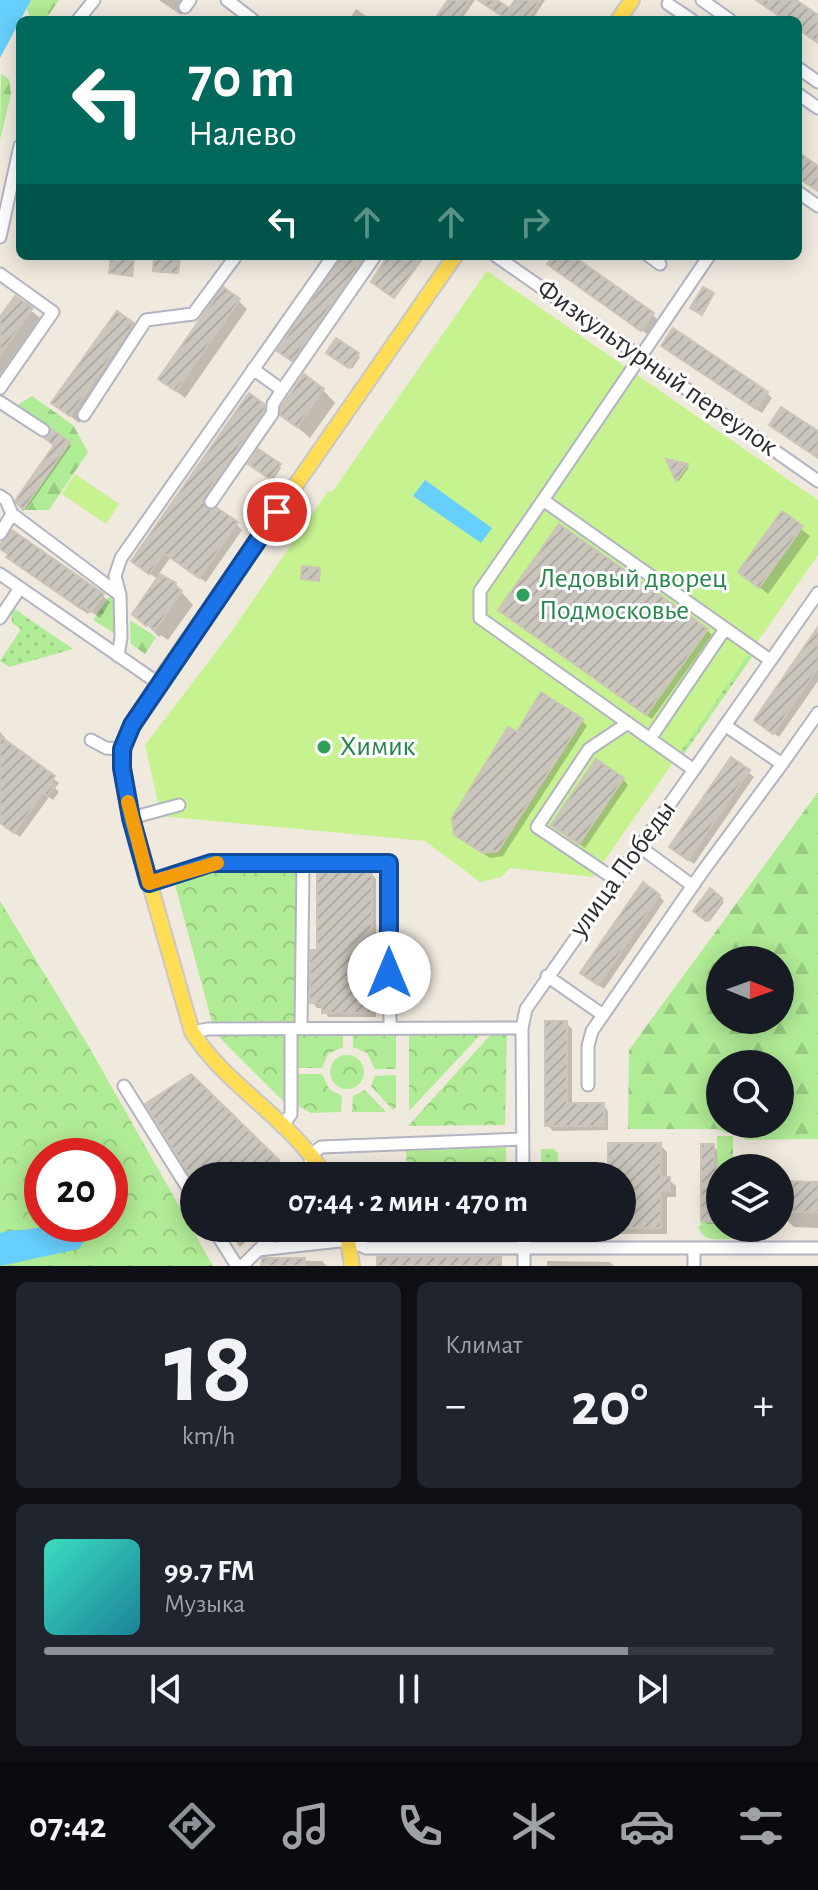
<!DOCTYPE html>
<html lang="ru">
<meta charset="utf-8">
<style>
:root{--surface:#171b24;--page:#20242c;--text:#f1f3f6;--muted:#9ea1a6;--line:#363941;--accent:#8c9099}
body{margin:0;font-family:"Alegreya Sans",sans-serif;background:var(--page);color:var(--text);height:100vh;display:flex;flex-direction:column;font-size:30px;white-space:nowrap}
*{box-sizing:border-box;margin:0}
p{font-size:26px;color:var(--muted)}
.icon{flex:none;width:44px;height:44px;fill:none;stroke:currentColor;stroke-width:2;stroke-linecap:round;stroke-linejoin:round}
.map{position:relative;height:1266px;overflow:hidden}
.drawer{display:flex;flex-direction:column;gap:16px;padding:16px;background:#0d0f14;flex:1}
.drawer>*{flex:none}
.banner{position:absolute;left:16px;top:16px;width:786px;height:244px;border-radius:12px;box-shadow:0 4px 20px #0003;background:#00695c;color:#fff;overflow:hidden}
.needle{width:52px;rotate:91deg}
.fabs{position:absolute;left:706px;top:946px;display:grid;gap:16px}
.fabs a{display:grid;place-items:center;width:88px;height:88px;border-radius:50%;background:var(--surface);box-shadow:0 4px 20px #0003;font-size:40px}
.speed{position:absolute;left:24px;top:1138px;display:flex;gap:16px;font-size:40px;font-weight:700;text-align:center}
.speed>*{display:grid;place-content:center;width:104px;height:104px;border-radius:50%;background:var(--surface);box-shadow:0 4px 20px #0003;line-height:1}
.speed .limit{border:12px solid #d22;background:#fff;color:#111}
.pin{position:absolute;display:grid;place-items:center;width:68px;height:68px;color:#fff;margin:-34px;border:4px solid #fff;border-radius:50%;box-shadow:0 2px 8px #0007}
.me{position:absolute;width:88px;margin:-44px;rotate:0deg;stroke-linejoin:round;filter:drop-shadow(0 0 6px #0008)}
.turn{display:flex;align-items:center;gap:28px;height:168px;padding:0 40px;font-size:36px}
.turn .icon{width:104px;height:104px;stroke-width:2.5}
.turn b{display:block;font-size:56px;line-height:68px}
.lanes{display:flex;align-items:center;height:76px;padding:0 40px;background:#0003;justify-content:center;gap:40px;direction:ltr}
.lanes .off{opacity:.35}
.big{font-size:60px;font-weight:700;line-height:1.1}
.drawer .card{flex:1;display:flex;flex-direction:column;justify-content:center;gap:12px;min-width:0;padding:0 28px;border-radius:12px;background:var(--page)}
.drawer .dial{align-items:center;gap:0}
.dial b{font-size:104px;line-height:1}
.song{display:flex;align-items:center;gap:24px}
.cover{width:96px;height:96px;border-radius:12px;background:linear-gradient(135deg,hsl(170 70% 55%),hsl(190 70% 35%))}
.played{height:8px;border-radius:4px;background:linear-gradient(90deg,var(--accent) 80%,var(--line) 80%)}
.keys{display:flex;justify-content:space-around;direction:ltr}
.heat{display:flex;justify-content:space-between;align-items:center;font-size:44px;direction:ltr}
.drawer .tiles{flex:1;display:grid;gap:16px;grid-template-columns:1fr 1fr}
.card:last-child{grid-column:span 2}
.trip{position:absolute;left:180px;top:1162px;width:456px;height:80px;border-radius:40px;background:var(--surface);box-shadow:0 4px 20px #0003;font-weight:700;line-height:80px;text-align:center}
.menu{display:flex;height:128px;justify-content:space-around;align-items:center;background:#090b0e;color:var(--muted)}
.menu .icon{width:56px;height:56px}
.menu .selected{color:var(--accent)}
.menu b{font-size:36px;color:var(--text)}
.map>svg:first-child{display:block}
.grass{fill:url(#grass-dots)}
.forest{fill:url(#forest-firs);fill-rule:evenodd}
.park{fill:url(#park-crowns);fill-rule:evenodd}
.pitch{fill:#c6f390}
.water{fill:#67cffc}
.shadow{fill:#0003}
.building{fill:url(#building-hatch);stroke:#ccc5b7;stroke-width:2}
.lines{fill:none;stroke-linecap:round;stroke-linejoin:round}
.minor-casing{stroke:#b2b4c2;stroke-width:15}
.major-casing{stroke:#c8c8c8;stroke-width:18}
.minor{stroke:#fff;stroke-width:11}
.major{stroke:#ffdd54;stroke-width:14}
.route-casing{stroke:#114b97;stroke-width:20}
.route{stroke:#1a73e8;stroke-width:14}
.slow{stroke:#f59e0b;stroke-width:14}
.leisure-dot{fill:#2e9e5b;stroke:#fff;stroke-width:3}
.labels{text-anchor:middle;dominant-baseline:central;stroke-width:6;stroke-linejoin:round;paint-order:stroke}
.street-label{font-size:28px;fill:#2d2d2d;stroke:#fff}
.leisure-label{font-size:28px;fill:#27864d;stroke:#fff;text-anchor:start}
</style>
<div class="map">
<svg width="818" height="1266" viewBox="0 0 818 1266">
<defs>
<pattern id="grass-dots" width="8" height="8" patternUnits="userSpaceOnUse" patternTransform="scale(2)"><rect width="8" height="8" fill="#b0eb95"/><path d="M2 2h.1M6 6h.1" fill="none" stroke="#98ca81" stroke-width="1.8" stroke-linecap="round"/></pattern>
<pattern id="forest-firs" width="22" height="20" patternUnits="userSpaceOnUse" patternTransform="scale(2)"><rect width="22" height="20" fill="#b0eb95"/><path d="M5 1l3.5 6h-7zM16 11l3.5 6h-7z" fill="#98ca81"/></pattern>
<pattern id="park-crowns" width="20" height="18" patternUnits="userSpaceOnUse" patternTransform="scale(2)"><rect width="20" height="18" fill="#b0eb95"/><path d="M2 6a3 3 0 1 1 6 0M12 15a3 3 0 1 1 6 0" fill="none" stroke="#98ca81"/></pattern>
<pattern id="building-hatch" width="6" height="6" patternUnits="userSpaceOnUse" patternTransform="scale(2)"><rect width="6" height="6" fill="#cbc6bd"/><path d="M-1 1l2-2M0 6l6-6M5 7l2-2" fill="none" stroke="#afaaa3"/></pattern>
</defs>
<rect width="100%" height="100%" fill="#f0e9de"/>
<path class="grass" d="M13,608L73,649L9,667L0,661L21,629L12,623L11,612Z
M727,641L754,654L684,754L665,740Z
M541,1149H554L558,1153V1176H541Z"/>
<path class="forest" d="M31,0H59L48,16L38,20L30,17L26,8Z
M1,74L9,79L11,94L0,140Z
M32,396L73,425L88,452L49,510H23L70,442L16,406Z
M111,594L117,598V635L93,620Z
M130,620L156,637L145,654L131,644Z
M818,792V1139L745,1140L738,1133H726L717,1129H628L629,1050ZM780,960V1020H720V960ZM780,1064V1124H720V1064Z
M717,1136H733V1168H720V1228H732V1239C717,1239 703,1243 698,1226H701V1221H716Z"/>
<path class="park" d="M212,868L297,869L294,1021L212,1022L174,881Z
M0,901L89,1047L213,1266H0ZM42,1156H110V1224H42Z
M494,1031H507L505,1125L408,1126Z
M409,1032H483L409,1111Z
M215,1033H287L286,1104Z
M296,1033H343V1047L328,1054L322,1068H295Z
M353,1033H396V1069H375L367,1053L353,1047Z
M330 1072a17 17 0 1 1 34 0a17 17 0 1 1-34 0Z
M295,1074H322L329,1089L342,1096L341,1112L311,1113L295,1104Z
M396,1075V1107L393,1110L371,1086L375,1076Z
M365,1090L386,1112H352L353,1096Z
M506,1147V1176H407L406,1151Z
M409,1228H506V1241L422,1243L409,1239Z"/>
<path class="pitch" d="M487,271L818,500V555L593,877L510,868L501,877L480,882L425,841L161,816L145,745L229,635L328,491L332,492Z
M75,474L119,504L106,524L62,494Z"/>
<path class="water" d="M0,0H31L0,58Z
M425,480L492,528L481,543L413,496Z
M49,1224H82L88,1235L79,1249L0,1266V1233C16,1228 34,1232 49,1224Z"/>
<path class="shadow" d="M159,0H191L181,15Z
M451,0H475L461,20H437Z
M480,0H494L510,11L517,0H545L532,20H504L505,17Z
M356,9L372,20H349Z
M113,256H135L133,277L111,273Z
M156,256H181L179,274L157,272L155,270Z
M343,256H380L301,368L279,351Z
M391,256H425L396,297L373,281Z
M555,256H570L652,314L658,320L647,334L555,269Z
M16,298L40,318L0,375V321Z
M238,300L247,309L185,398L161,379Z
M133,324L141,333L79,423L54,403Z
M336,341L360,357L352,369L330,354Z
M669,351L767,393L772,398L762,413Z
M323,390L335,403L310,438L282,414Z
M263,405L270,412L208,505L210,513L236,524L242,530L206,582L170,558L158,575L175,585L193,605L168,640L161,635L159,637L135,613L159,580L139,566Z
M69,443L71,446L26,510L18,500Z
M669,462L689,467L679,481L677,480Z
M252,466H279L281,468L273,480Z
M782,514L810,536L768,594L740,572Z
M1,547L102,595L110,602L100,618L90,611L88,614L16,564Z
M506,615L707,630L712,635L652,719Z
M818,640V681L779,737L762,725Z
M582,721L587,726L503,856L490,858L456,834L517,735Z
M0,732L5,738L3,741L59,783L55,788L59,792L53,800L49,797L20,837L0,823Z
M748,772L754,777L694,864L677,852L671,847Z
M623,779L628,785L585,848L553,825Z
M371,874L376,879V952L386,958V1008L376,1009V1017H329L324,1012V1008H317L312,1002L319,952Z
M710,891L724,902L709,922L695,911Z
M659,896L664,901L604,989L588,978Z
M566,1023L572,1029V1105H603L608,1111V1130L553,1131L547,1125Z
M191,1077L287,1170V1176L194,1178L148,1105Z
M660,1145L667,1152V1179L676,1186V1197H667V1234H617L611,1228H622V1176H610Z
M713,1146L717,1150V1167L720,1170L719,1224H707L703,1221Z
M780,1183L818,1184V1228L794,1227L780,1213Z
M225,1228H261L240,1247Z
M263,1261H322L327,1266H263Z
M547,1261L610,1262L614,1266H547Z"/>
<path class="building" d="M448,0H470L456,20H434Z
M478,0H497L509,8L515,0H540L527,20H508Z
M756,0H796L818,15V43L798,29V20H785Z
M798,152L818,166V191L798,178Z
M111,256H134L132,276L109,273Z
M154,256H179L178,273L153,271Z
M341,256H365L292,361L277,351Z
M388,256H424L394,298L371,282Z
M553,256H573L654,313L641,331L547,264Z
M223,287L240,299L176,391L158,379Z
M703,287L714,293L702,315L690,308Z
M15,296L33,308L0,355V317Z
M117,311L134,323L70,416L51,403Z
M673,328L768,392L756,409L661,346Z
M336,338L359,353L349,368L326,353Z
M304,374L324,389L297,427L280,415L281,407Z
M249,393L264,404V411L203,498L206,508L211,510L217,508L238,522L199,578L164,553L149,574L131,561Z
M781,407L818,431V458L769,425Z
M51,429L70,442L23,510L15,501L54,445L44,438L50,435Z
M258,449L281,464L270,479L248,464Z
M666,459L688,464L676,481Z
M782,511L803,526L759,588L738,572Z
M559,524L708,629L646,715L498,610Z
M12,530L104,594L91,612L82,605L80,608L6,557L8,554L0,549V545Z
M302,566L320,568L319,581L301,579Z
M160,574L176,583L175,585L182,591L155,630L147,624L146,626L132,614Z
M818,627V668L773,734L754,720Z
M541,692L583,719L498,851L483,853L454,835L452,818L508,727L517,732Z
M0,736L55,776L51,782L55,785L47,796L43,793L14,833L0,823Z
M731,757L750,770L688,860L669,847Z
M596,759L624,778L579,844L551,825Z
M317,872H372V950H381V1004H371V1013H322V1003H310V950H317Z
M643,882L660,895L598,985L580,973Z
M710,888L723,899L706,921L693,911Z
M545,1021H567V1103H604V1126H545Z
M191,1074L279,1160L280,1176H190L145,1104Z
M608,1143H661V1177H670V1191H661V1228H622V1176H608Z
M701,1144H714V1164H717L716,1222L701,1221Z
M780,1181L818,1182V1212H780Z
M377,1257H501V1266H377Z
M262,1258H305V1266H261Z"/>
<g class="lines">
<g class="minor-casing">
<path id="minor" d="M227,0L253,20
M702,0L730,20
M668,4L692,20
M185,7L190,0
M78,20L94,0
M798,68L818,82
M798,94L818,108
M798,192L818,206
M0,237L20,146
M496,256L818,481
M649,256L660,264
M709,256L543,500L770,660
M0,274L53,312L0,388
M253,369L282,390L375,256
M0,402L43,430
M84,415L146,320L193,314L236,256
M0,496L6,500L12,514
M543,500L480,591V618L694,770
M211,502L272,414L273,404L282,390
M0,534L12,514L120,595
M0,574L158,683
M0,618L20,588
M118,656L121,637L120,595L115,576L121,558L333,256
M726,726L782,764L818,713
M650,739L725,629
M91,740L106,748L122,749
M131,818L179,805
M640,847L693,886
M616,880L537,827L589,749L628,723
M149,883L211,863H303
M547,976L603,1015
M301,1029L303,863H389L390,1028
M192,1032L208,1029L522,1028
M588,1085V1046L592,1031L703,871L782,764
M124,1086L194,1198
M282,1127L291,1114V1029
M309,1176L311,1155L321,1147L523,1139
M523,1176L522,1028L526,1009L818,593
M213,1228L237,1266
M524,1228V1266
M694,1248V1266
M258,1250L349,1240L366,1248H818
M242,1266L281,1228"/>
</g>
<g class="major-casing">
<path id="major" d="M618,20L632,0
M325,1176C291,1119 227,1087 192,1032L131,818L122,768L125,740L158,683L455,256
M346,1228L352,1266"/>
</g>
<use href="#minor" class="minor"/>
<use href="#major" class="major"/>
</g>
<g class="lines">
<g class="route-casing">
<path id="route" d="M277,512L132,725L122,749V768L131,818L149,883L211,863H389V973"/>
</g>
<use href="#route" class="route"/>
<path class="slow" d="M128,802L149,883L217,863"/>
</g>
<g class="leisure-dot">
<circle cx="523" cy="595" r="8"/>
<circle cx="324" cy="747" r="8"/>
</g>
<g class="labels">
<g class="street-label">
<text transform="translate(657 368) rotate(35)">Физкультурный переулок</text>
<text transform="translate(623 869) rotate(-54)">улица Победы</text>
</g>
<g class="leisure-label">
<text x="539" y="579">Ледовый дворец<tspan x="539" dy="32">Подмосковье</tspan></text>
<text x="340" y="747">Химик</text>
</g>
</g>
</svg>
<div class="fabs">
<a><svg class="needle" viewBox="-14 -14 28 28"><path d="M0-13l5 13h-10z" fill="#e53935"/><path d="M0 13l5-13h-10z" fill="#9ea1a6"/></svg></a>
<a><svg class="icon" aria-label="search" viewBox="0 0 24 24"><circle cx="10" cy="10" r="6"/><path d="M15 15l6 6"/></svg></a>
<a><svg class="icon" aria-label="layers" viewBox="0 0 24 24"><path d="M12 4l9 5-9 5-9-5zM3 14l9 5 9-5"/></svg></a>
</div>
<div class="speed"><div class="limit">20</div></div>
<div class="pin" style="left:277px;top:512px;background:#d93025"><svg class="icon" aria-label="arrive" viewBox="0 0 24 24"><path d="M6 21V4h12l-3 4 3 4H6"/></svg></div>
<svg class="me" style="left:389px;top:973px" viewBox="-20 -20 40 40"><circle r="19" fill="#fff"/><path d="M0-13L10 11 0 6-10 11z" fill="#1a73e8"/></svg>
<div class="trip">07:44 · 2 мин · 470 m</div>
<div class="banner">
<div class="turn"><svg class="icon" aria-label="left" viewBox="0 0 24 24"><path d="M17 20v-9H6M10 6l-5 5 5 5"/></svg><div><b>70 m</b>Налево</div></div>
<div class="lanes"><svg class="icon" aria-label="left" viewBox="0 0 24 24"><path d="M17 20v-9H6M10 6l-5 5 5 5"/></svg><svg class="icon off" aria-label="ahead" viewBox="0 0 24 24"><path d="M12 20V5M6 11l6-6 6 6"/></svg><svg class="icon off" aria-label="ahead" viewBox="0 0 24 24"><path d="M12 20V5M6 11l6-6 6 6"/></svg><svg class="icon off" aria-label="right" viewBox="0 0 24 24"><path d="M7 20v-9h11M14 6l5 5-5 5"/></svg></div>
</div>
</div>
<section class="drawer">
<div class="tiles">
<div class="card dial"><b>18</b><p>km/h</p></div>
<div class="card"><p>Климат</p>
<div class="heat"><a>−</a><b class="big">20°</b><a>+</a></div>
</div>
<div class="card">
<div class="song"><i class="cover"></i><div><b>99.7 FM</b><p>Музыка</p></div></div>
<div class="played"></div>
<div class="keys"><svg class="icon" aria-label="previous" viewBox="0 0 24 24"><path d="M18 5L8 12l10 7zM5 5v14"/></svg><svg class="icon" aria-label="pause" viewBox="0 0 24 24"><path d="M8 5v14M16 5v14"/></svg><svg class="icon" aria-label="next" viewBox="0 0 24 24"><path d="M6 5l10 7-10 7zM19 5v14"/></svg></div>
</div>
</div>
</section>
<nav class="menu">
<b>07:42</b>
<svg class="icon selected" aria-label="directions" viewBox="0 0 24 24"><path d="M12 3l9 9-9 9-9-9zM9 14v-3h6M13 9l2 2-2 2"/></svg>
<svg class="icon" aria-label="music" viewBox="0 0 24 24"><path d="M9 18V5l10-2v13"/><circle cx="6" cy="18" r="3"/><circle cx="16" cy="16" r="3"/></svg>
<svg class="icon" aria-label="phone" viewBox="0 0 24 24"><path d="M5 4h4l2 5-3 2q2 4 5 5l2-3 5 2v4C11 20 4 13 5 4z"/></svg>
<svg class="icon" aria-label="climate" viewBox="0 0 24 24"><path d="M12 3v18M4 7l16 10M4 17L20 7"/></svg>
<svg class="icon" aria-label="car" viewBox="0 0 24 24"><path d="M5 17H2v-5l4-1 3-4h7l3 4 3 1v5h-3M9 17h6M6 11h13"/><circle cx="7" cy="17" r="2"/><circle cx="17" cy="17" r="2"/></svg>
<svg class="icon" aria-label="filters" viewBox="0 0 24 24"><path d="M4 7h16M4 17h16"/><circle cx="9" cy="7" r="2"/><circle cx="15" cy="17" r="2"/></svg>
</nav>
